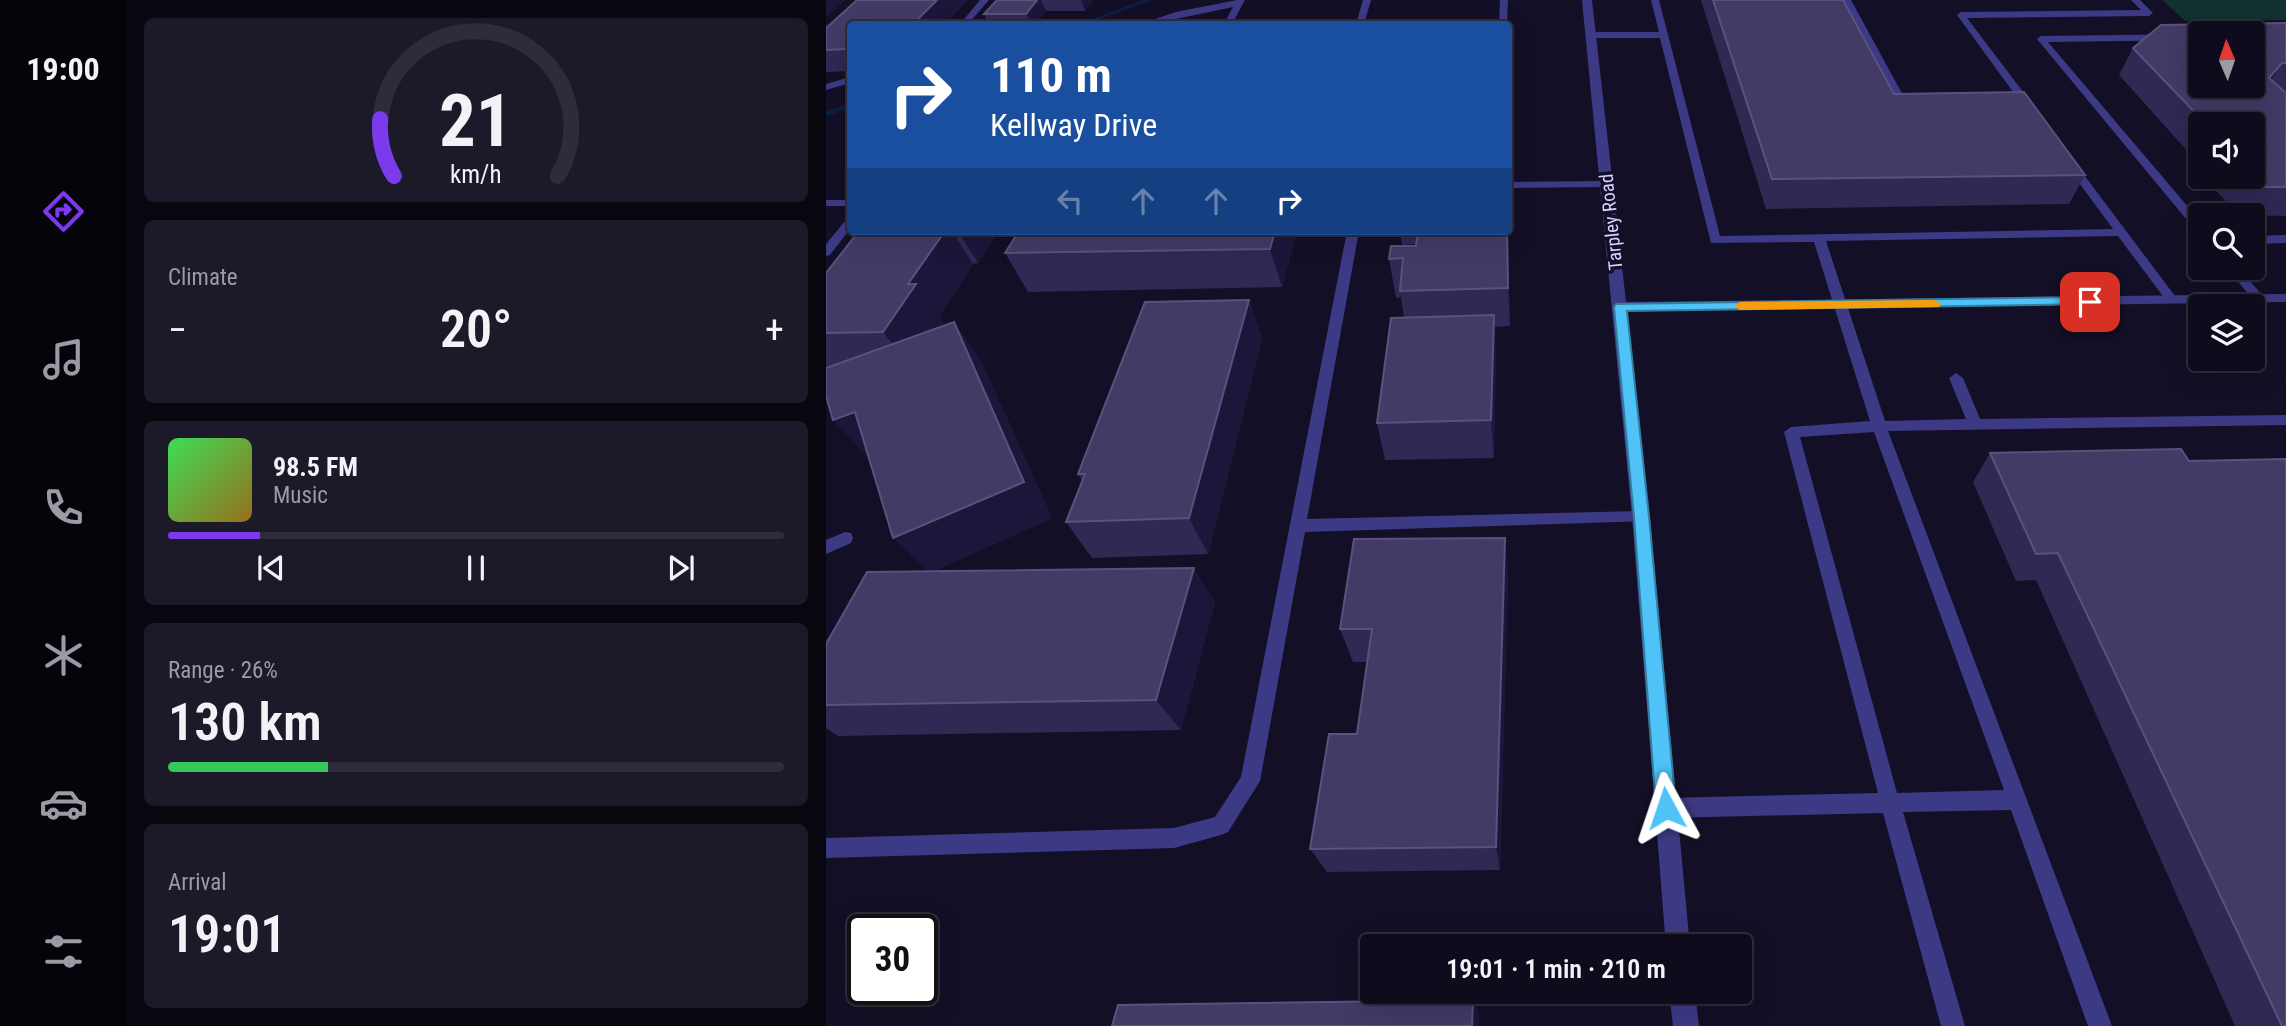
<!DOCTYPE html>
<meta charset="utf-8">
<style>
:root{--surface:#0e0b1c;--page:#1c1929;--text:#f1f3f6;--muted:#9b9ba3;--line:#2e2b3b;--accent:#7c3aed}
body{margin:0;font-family:"Roboto Condensed",sans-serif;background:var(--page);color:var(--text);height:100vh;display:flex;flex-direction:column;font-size:26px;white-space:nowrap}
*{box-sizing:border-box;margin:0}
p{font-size:23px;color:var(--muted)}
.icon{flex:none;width:38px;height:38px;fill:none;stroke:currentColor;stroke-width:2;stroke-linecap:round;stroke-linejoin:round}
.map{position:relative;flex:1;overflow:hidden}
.drawer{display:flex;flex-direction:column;gap:18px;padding:18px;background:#08060f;width:700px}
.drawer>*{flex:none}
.top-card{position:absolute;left:21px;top:21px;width:665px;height:214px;border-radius:7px;box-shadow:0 7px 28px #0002,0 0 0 2px var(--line);background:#1a4fa0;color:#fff;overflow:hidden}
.needle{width:46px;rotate:358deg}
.fabs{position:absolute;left:1362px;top:21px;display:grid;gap:14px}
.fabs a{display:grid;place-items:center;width:77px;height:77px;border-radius:7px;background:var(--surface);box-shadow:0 7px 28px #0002,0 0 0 2px var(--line);font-size:35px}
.speed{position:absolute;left:21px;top:914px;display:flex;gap:14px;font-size:35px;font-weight:700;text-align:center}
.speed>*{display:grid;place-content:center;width:91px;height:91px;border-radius:50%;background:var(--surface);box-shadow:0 7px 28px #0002,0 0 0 2px var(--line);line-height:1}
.speed .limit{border:4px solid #111;border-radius:10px;background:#fff;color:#111}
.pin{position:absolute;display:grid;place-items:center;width:60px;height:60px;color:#fff;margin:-30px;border-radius:14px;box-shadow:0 4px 10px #0006}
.me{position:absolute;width:77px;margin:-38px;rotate:355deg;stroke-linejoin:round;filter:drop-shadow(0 0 5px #0008)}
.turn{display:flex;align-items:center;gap:24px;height:147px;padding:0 28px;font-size:32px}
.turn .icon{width:91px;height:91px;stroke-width:2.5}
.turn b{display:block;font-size:49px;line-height:60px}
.lanes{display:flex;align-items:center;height:66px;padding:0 28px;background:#0003;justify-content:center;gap:35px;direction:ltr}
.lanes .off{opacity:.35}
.big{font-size:52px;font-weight:600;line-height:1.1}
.drawer .tile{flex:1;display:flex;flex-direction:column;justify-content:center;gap:10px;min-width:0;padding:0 24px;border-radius:10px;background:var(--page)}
.drawer .dial{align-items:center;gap:0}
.dial svg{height:182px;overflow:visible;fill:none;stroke:var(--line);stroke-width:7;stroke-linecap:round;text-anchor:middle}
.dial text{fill:var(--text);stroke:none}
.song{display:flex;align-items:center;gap:21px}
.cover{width:84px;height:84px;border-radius:10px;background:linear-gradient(135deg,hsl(130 70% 55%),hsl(40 70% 35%))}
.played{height:7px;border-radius:4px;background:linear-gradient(90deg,var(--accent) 15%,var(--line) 15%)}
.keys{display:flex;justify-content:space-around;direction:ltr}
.heat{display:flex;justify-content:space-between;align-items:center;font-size:38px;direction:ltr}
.charge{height:10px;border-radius:5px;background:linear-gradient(90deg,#34c759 26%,var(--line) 0)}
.trip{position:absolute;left:534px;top:934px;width:392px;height:70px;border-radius:7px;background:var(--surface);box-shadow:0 7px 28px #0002,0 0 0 2px var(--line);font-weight:600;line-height:70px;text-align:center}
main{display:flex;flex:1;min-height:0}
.menu{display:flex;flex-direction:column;width:126px;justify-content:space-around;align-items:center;background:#06040b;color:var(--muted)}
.menu .icon{width:49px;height:49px}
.menu .active{color:var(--accent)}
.menu b{font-size:32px;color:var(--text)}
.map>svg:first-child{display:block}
.green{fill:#12302f}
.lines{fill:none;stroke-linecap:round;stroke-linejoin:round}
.stream{fill:#0a1f44;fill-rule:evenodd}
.service{fill:#3d3a85;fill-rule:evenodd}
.minor{fill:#3d3a85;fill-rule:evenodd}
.wall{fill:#312854}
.shaded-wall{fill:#1d163a}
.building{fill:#433a66;stroke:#5a527e;stroke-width:2;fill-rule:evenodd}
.route{fill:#4fc3f7;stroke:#337fa1;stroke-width:2}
.slow{fill:#f59e0b}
.labels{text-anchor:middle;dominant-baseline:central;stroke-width:7;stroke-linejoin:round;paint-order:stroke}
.street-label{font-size:19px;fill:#d9d4ff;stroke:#130f26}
</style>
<main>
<nav class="menu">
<b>19:00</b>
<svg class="icon active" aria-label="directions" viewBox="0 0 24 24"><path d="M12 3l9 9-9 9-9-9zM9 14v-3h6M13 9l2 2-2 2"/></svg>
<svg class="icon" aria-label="music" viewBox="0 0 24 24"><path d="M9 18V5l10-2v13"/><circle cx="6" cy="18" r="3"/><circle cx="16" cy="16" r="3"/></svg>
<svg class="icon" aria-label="phone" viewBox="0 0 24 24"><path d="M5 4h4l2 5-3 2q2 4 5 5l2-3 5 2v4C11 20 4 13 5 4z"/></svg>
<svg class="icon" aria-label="climate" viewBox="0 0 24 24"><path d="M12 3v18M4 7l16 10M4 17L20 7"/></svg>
<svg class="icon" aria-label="car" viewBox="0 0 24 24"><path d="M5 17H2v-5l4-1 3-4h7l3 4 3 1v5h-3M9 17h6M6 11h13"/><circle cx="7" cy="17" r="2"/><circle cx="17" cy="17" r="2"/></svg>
<svg class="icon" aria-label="filters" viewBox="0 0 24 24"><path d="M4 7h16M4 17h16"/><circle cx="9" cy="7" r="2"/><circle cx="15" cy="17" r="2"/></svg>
</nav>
<section class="drawer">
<div class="tile dial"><svg viewBox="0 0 100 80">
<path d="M14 69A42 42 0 1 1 86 69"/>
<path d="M14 69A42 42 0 0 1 8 44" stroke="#7c3aed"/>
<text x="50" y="56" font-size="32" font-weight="700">21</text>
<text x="50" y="72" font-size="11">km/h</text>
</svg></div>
<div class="tile"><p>Climate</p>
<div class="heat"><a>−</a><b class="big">20°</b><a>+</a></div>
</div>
<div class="tile">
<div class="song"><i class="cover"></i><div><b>98.5 FM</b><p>Music</p></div></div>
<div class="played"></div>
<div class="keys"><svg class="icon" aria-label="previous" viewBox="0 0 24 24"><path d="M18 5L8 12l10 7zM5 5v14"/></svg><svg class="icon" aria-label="pause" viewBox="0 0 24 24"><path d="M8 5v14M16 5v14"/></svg><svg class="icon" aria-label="next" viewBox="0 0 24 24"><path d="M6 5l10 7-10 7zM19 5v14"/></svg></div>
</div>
<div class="tile"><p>Range · 26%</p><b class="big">130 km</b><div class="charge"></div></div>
<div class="tile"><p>Arrival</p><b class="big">19:01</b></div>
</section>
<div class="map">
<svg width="1460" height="1026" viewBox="0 0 1460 1026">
<rect width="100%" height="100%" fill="#130f26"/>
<path class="green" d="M1336,0H1460V20L1359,21Z"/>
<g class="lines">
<path class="stream" d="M317,0H326L261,24H253Z
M24,104V108L0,116V111Z"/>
<path class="service" d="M154,0H163L142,24H134Z
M411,0H419L406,24H398L407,7L326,24H314L350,12Z
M537,0H545L538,24H530Z
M674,0H682L681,24H673Z
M825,0H833L894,236L1287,229L1240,165L1245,162L1249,163L1352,300L1350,303H1342L1292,236L1000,241L1059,421L1140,419L1123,378L1130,373L1137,378L1154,419L1460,415V425L1062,431L1286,1026H1262L1185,810L1077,812L1139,1026H1115L1057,813L840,818L833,815L830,808L833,801L840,798L1052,793L958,432L965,427L1044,421L988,242L885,243L834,38H765L761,35L765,32H833ZM1048,432L1178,790L1071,793L974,437Z
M1017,0H1025L1084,108L1083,110L1074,108Z
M1305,0H1314L1327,13L1323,16L1141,18L1210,109L1205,112L1201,111L1131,15L1135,12L1315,10Z
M1374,34V40L1222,42L1374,221V232L1370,231L1211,39L1215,36Z
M24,77V83L0,90V84Z
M682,182L781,181L787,184L781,187L682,188Z
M0,200H24V206H0Z
M24,219V229L4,255L0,256V244L20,220Z
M521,231H533L481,519L815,511L821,513L823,517L821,521L479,532L434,781L402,832L395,835L348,848L0,858V838L348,828L389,817L415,777Z
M1460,235V243L1426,244V236Z
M1401,268H1413L1436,295V301H1428Z
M19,532L25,533L27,538L25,543L0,554V540Z"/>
<path class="minor" d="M756,0H766L800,302L1460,294V302L801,311L824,517L864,947H840L806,517Z
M843,992H869L873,1026H847Z"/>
</g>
<path class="wall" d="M31,0H142L119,24H24V71L0,72V28Z
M171,0H267L259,11H220L210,24H163L158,14Z
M875,0H1017L1068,94L1259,175L1243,204L940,209Z
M1460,23V91H1458L1460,93V216L1412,215L1378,177H1426V124H1374V165L1293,75L1307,48Z
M25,231H172L152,263L147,264L113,317L117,323L114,327L155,361L226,518L108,571L389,602L355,730L12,736L0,728V644L102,571L67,538L43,457L7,420L0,396V273L29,236Z
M193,231H471L456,287L202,292L179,253Z
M574,231H682L684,326L668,327L670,354L668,458L559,460L551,423L578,317L575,297L570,298L563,259L590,246L591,244L576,245Z
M423,300L436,338L382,554L266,558L240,522L256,481L252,474Z
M1164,453L1363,461L1460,1026H1409L1210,580L1190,581L1147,482Z
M682,573L674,870L501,872L484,849L531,734L541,662H527L514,629Z"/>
<path class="shaded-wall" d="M0,0H19L0,17Z
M111,0H142L119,24H87Z
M211,0H215L220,11L210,24H205L200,14Z
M255,0H267L259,11Z
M24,45V56L20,49Z
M1456,63L1438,91L1443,78Z
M119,231H126L147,264L113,317L117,323L88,370L57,332L82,284Z
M132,231H172L152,263Z
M449,231H471L456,287L444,249Z
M681,231H682L684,326L682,288Z
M423,300L436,338L382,554L363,518Z
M668,315L670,354L668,458L665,420Z
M128,322L155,361L226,518L104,573L67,538Z
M29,412L63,449L42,458L7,420Z
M679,538L682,573L674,870L670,847Z
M368,568L389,602L355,730L330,700Z
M647,1000L653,1014V1026H646Z"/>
<path class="building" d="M31,0H111L87,24H24V45L20,49L0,50V28Z
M171,0H211L200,14H158Z
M887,0H1017L1068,94L1198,92L1259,175L946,179Z
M1460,23V63H1456L1443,78L1460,93V187H1434L1424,177H1426V124H1380L1307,48L1335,25ZM1374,33H1426V86H1374Z
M33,231H119L82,284H90L57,332L0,333V273Z
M193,231H449L444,249L179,253Z
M592,231H681L682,288L574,291L577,258L563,259L565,246H590Z
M423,300L363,518L240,522L259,474H252L319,302Z
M668,315L665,420L551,423L565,318Z
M128,322L198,482L67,538L29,412L7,420L0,396V368Z
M1355,449L1363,461L1460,459V1026H1456L1232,553L1210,554L1164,453Z
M679,538L670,847L484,849L503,734H531L546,629H514L528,539Z
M368,568L330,700L0,705V644L41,572Z
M647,1000L646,1026H286L292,1005Z"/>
<path class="route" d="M1264,297L1270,302L1268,304L801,311L823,517L850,808L847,816L840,819L833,816L830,808L808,517L788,307L790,304Z"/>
<path class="slow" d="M1109,300L1115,304L1113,307L914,310L908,306L914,302Z"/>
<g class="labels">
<g class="street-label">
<text transform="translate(785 222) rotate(-96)">Tarpley Road</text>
</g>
</g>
</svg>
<div class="fabs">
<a><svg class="needle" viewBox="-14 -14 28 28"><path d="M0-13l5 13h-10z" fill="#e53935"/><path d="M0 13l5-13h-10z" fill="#9b9ba3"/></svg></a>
<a><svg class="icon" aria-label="sound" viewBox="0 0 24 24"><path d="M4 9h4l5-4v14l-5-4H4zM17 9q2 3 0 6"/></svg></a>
<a><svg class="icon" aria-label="search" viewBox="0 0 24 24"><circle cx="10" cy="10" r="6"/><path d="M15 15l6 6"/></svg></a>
<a><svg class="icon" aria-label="layers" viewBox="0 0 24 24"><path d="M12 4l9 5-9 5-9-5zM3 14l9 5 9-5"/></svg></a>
</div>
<div class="speed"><div class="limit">30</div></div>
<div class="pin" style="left:1264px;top:302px;background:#d93025"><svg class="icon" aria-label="arrive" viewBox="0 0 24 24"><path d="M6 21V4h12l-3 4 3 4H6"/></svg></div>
<svg class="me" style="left:840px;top:808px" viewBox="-20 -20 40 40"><path d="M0-17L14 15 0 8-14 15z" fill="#4fc3f7" stroke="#fff" stroke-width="4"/></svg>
<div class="trip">19:01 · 1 min · 210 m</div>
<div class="top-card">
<div class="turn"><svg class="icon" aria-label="right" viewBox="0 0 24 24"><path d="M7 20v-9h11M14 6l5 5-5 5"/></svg><div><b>110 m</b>Kellway Drive</div></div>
<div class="lanes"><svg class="icon off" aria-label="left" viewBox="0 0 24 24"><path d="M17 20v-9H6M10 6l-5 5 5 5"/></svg><svg class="icon off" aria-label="ahead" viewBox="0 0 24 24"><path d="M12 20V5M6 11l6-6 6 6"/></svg><svg class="icon off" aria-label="ahead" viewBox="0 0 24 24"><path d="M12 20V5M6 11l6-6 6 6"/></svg><svg class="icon" aria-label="right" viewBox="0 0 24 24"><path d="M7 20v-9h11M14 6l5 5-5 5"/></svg></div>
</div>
</div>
</main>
